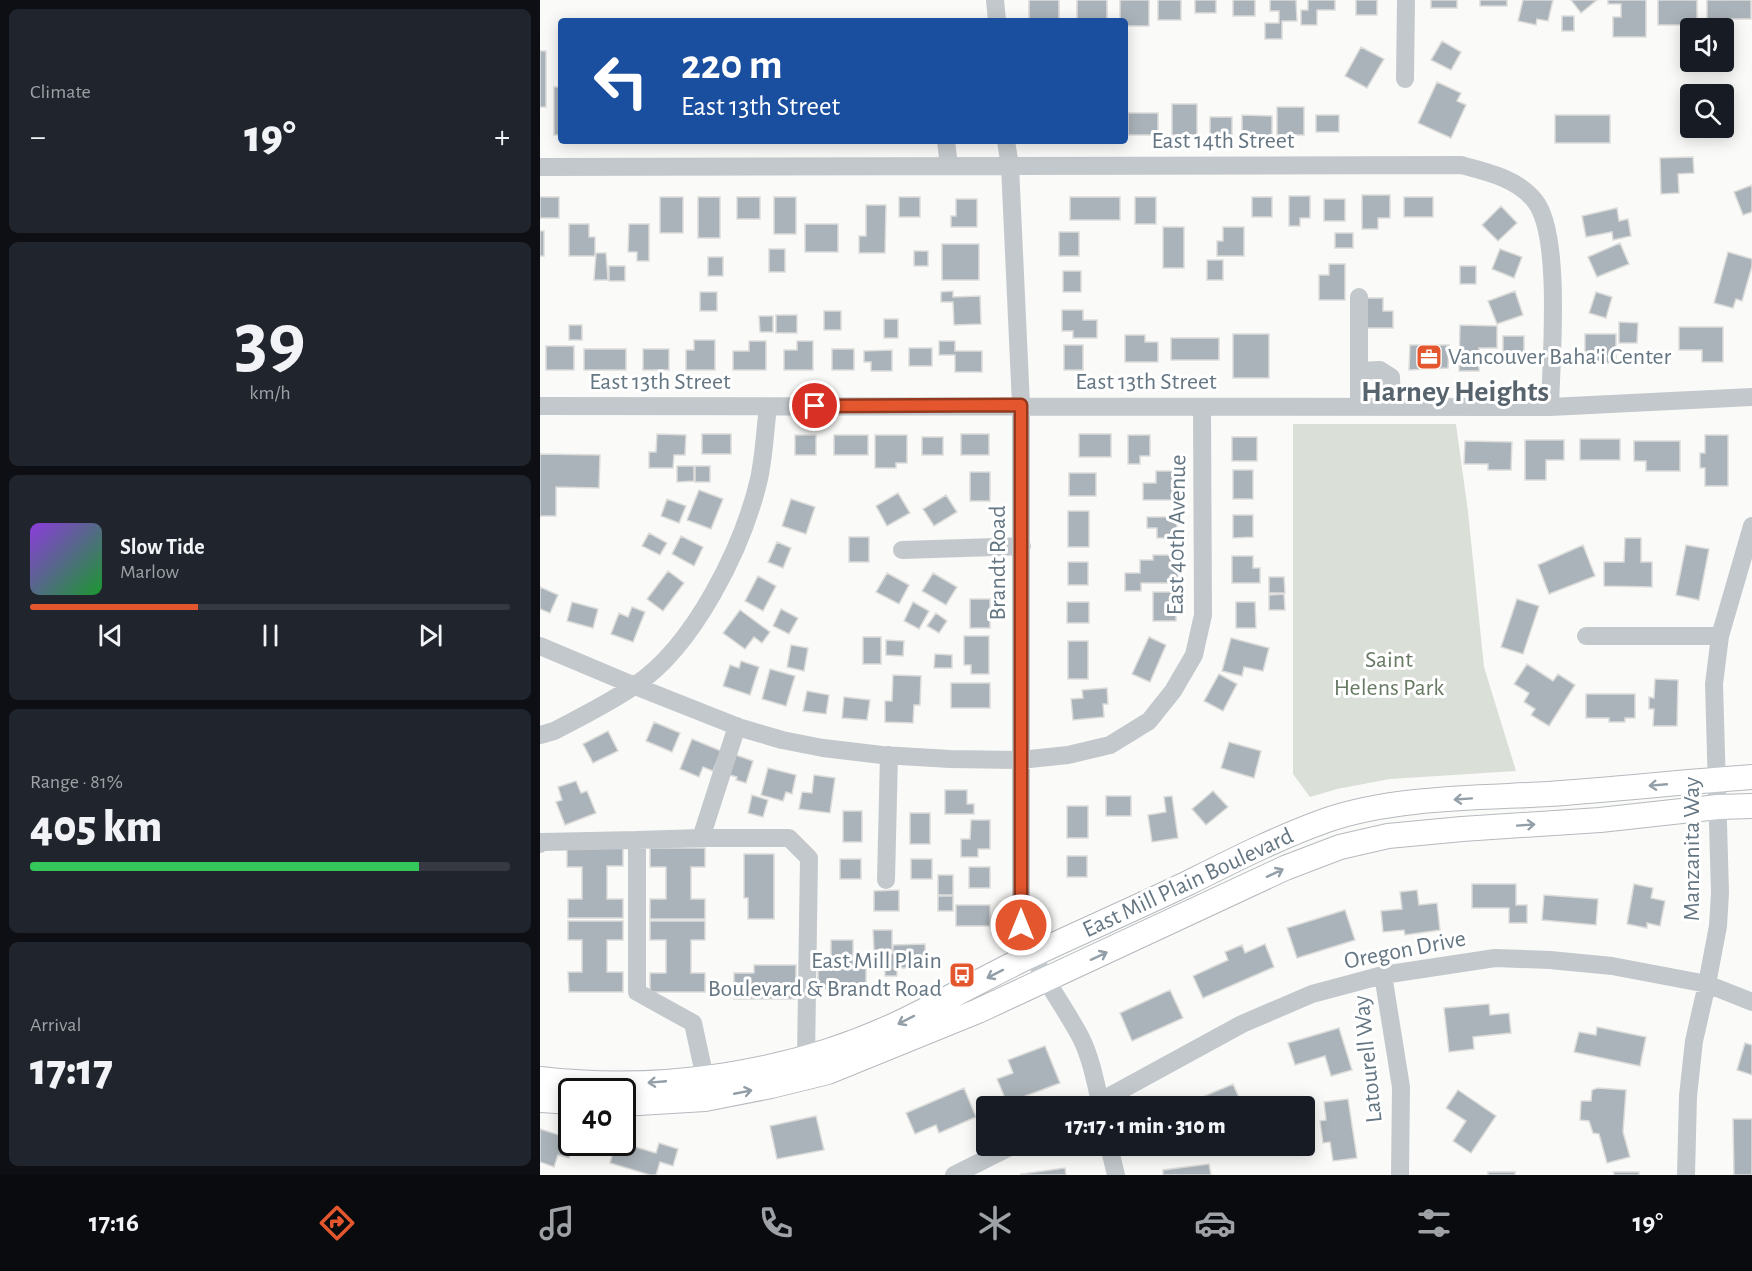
<!DOCTYPE html>
<meta charset="utf-8">
<style>
:root{--surface:#171b24;--page:#20242c;--text:#f1f3f6;--muted:#9ea1a6;--line:#363941;--accent:#e4572e}
body{margin:0;font-family:"Alegreya Sans",sans-serif;background:var(--page);color:var(--text);height:100vh;display:flex;flex-direction:column;font-size:22px;white-space:nowrap}
*{box-sizing:border-box;margin:0}
p{font-size:20px;color:var(--muted)}
.icon{flex:none;width:33px;height:33px;fill:none;stroke:currentColor;stroke-width:2;stroke-linecap:round;stroke-linejoin:round}
.map{position:relative;flex:1;overflow:hidden}
.sheet{display:flex;flex-direction:column;gap:9px;padding:9px;background:#0d0f14;width:540px}
.sheet>*{flex:none}
.guide{position:absolute;left:18px;top:18px;width:570px;height:126px;border-radius:6px;box-shadow:0 3px 15px #0003;background:#1a4fa0;color:#fff;overflow:hidden}
.fabs{position:absolute;left:1140px;top:18px;display:grid;gap:12px}
.fabs a{display:grid;place-items:center;width:54px;height:54px;border-radius:6px;background:var(--surface);box-shadow:0 3px 15px #0003;font-size:30px}
.speed{position:absolute;left:18px;top:1078px;display:flex;gap:12px;font-size:30px;font-weight:700;text-align:center}
.speed>*{display:grid;place-content:center;width:78px;height:78px;border-radius:50%;background:var(--surface);box-shadow:0 3px 15px #0003;line-height:1}
.speed .limit{border:3px solid #111;border-radius:9px;background:#fff;color:#111}
.pin{position:absolute;display:grid;place-items:center;width:51px;height:51px;color:#fff;margin:-26px;border:3px solid #fff;border-radius:50%;box-shadow:0 2px 6px #0007}
.me{position:absolute;width:66px;margin:-33px;rotate:0deg;stroke-linejoin:round;filter:drop-shadow(0 0 4px #0008)}
.turn{display:flex;align-items:center;gap:21px;height:126px;padding:0 24px;font-size:27px}
.turn .icon{width:78px;height:78px;stroke-width:2.5}
.turn b{display:block;font-size:42px;line-height:51px}
.big{font-size:45px;font-weight:800;line-height:1.1}
.sheet .tile{flex:1;display:flex;flex-direction:column;justify-content:center;gap:9px;min-width:0;padding:0 21px;border-radius:9px;background:var(--page)}
.sheet .dial{align-items:center;gap:0}
.dial b{font-size:78px;line-height:1}
.song{display:flex;align-items:center;gap:18px}
.cover{width:72px;height:72px;border-radius:9px;background:linear-gradient(135deg,hsl(270 70% 55%),hsl(130 70% 35%))}
.played{height:6px;border-radius:3px;background:linear-gradient(90deg,var(--accent) 35%,var(--line) 35%)}
.keys{display:flex;justify-content:space-around;direction:ltr}
.heat{display:flex;justify-content:space-between;align-items:center;font-size:33px;direction:ltr}
.charge{height:9px;border-radius:4px;background:linear-gradient(90deg,#34c759 81%,var(--line) 0)}
.trip{position:absolute;left:436px;top:1096px;width:339px;height:60px;border-radius:6px;background:var(--surface);box-shadow:0 3px 15px #0003;font-weight:800;line-height:60px;text-align:center}
.tabs{display:flex;height:96px;justify-content:space-around;align-items:center;background:#090b0e;color:var(--muted)}
.tabs .icon{width:42px;height:42px}
.tabs .active{color:var(--accent)}
.tabs b{font-size:27px;color:var(--text)}
main{display:flex;flex:1;min-height:0}
.map>svg:first-child{display:block}
.green{fill:#dadfd7}
.building{fill:#aab3b9;stroke:#dcdcda;stroke-width:1.5}
.lines{fill:none;stroke-linecap:round;stroke-linejoin:round}
.major-casing{stroke:#b5babe;stroke-width:26}
.minor{stroke:#c3c8cc;stroke-width:18}
.major{stroke:#fff;stroke-width:24}
.oneway{stroke:#939fa8}
.route-casing{stroke:#94391e;stroke-width:15}
.route{stroke:#e4572e;stroke-width:10}
.labels{text-anchor:middle;dominant-baseline:central;stroke-width:6;stroke-linejoin:round;paint-order:stroke}
.street-label{font-size:24px;fill:#657683;stroke:#fff}
.poi-label{font-size:24px;fill:#657683;stroke:#fff;text-anchor:start}
.park-label{font-size:24px;fill:#687a64;stroke:#fff}
.district-label{font-size:30px;font-weight:bold;fill:#57646e;stroke:#fff}
</style>
<main>
<section class="sheet">
<div class="tile"><p>Climate</p>
<div class="heat"><a>−</a><b class="big">19°</b><a>+</a></div>
</div>
<div class="tile dial"><b>39</b><p>km/h</p></div>
<div class="tile">
<div class="song"><i class="cover"></i><div><b>Slow Tide</b><p>Marlow</p></div></div>
<div class="played"></div>
<div class="keys"><svg class="icon" aria-label="previous" viewBox="0 0 24 24"><path d="M18 5L8 12l10 7zM5 5v14"/></svg><svg class="icon" aria-label="pause" viewBox="0 0 24 24"><path d="M8 5v14M16 5v14"/></svg><svg class="icon" aria-label="next" viewBox="0 0 24 24"><path d="M6 5l10 7-10 7zM19 5v14"/></svg></div>
</div>
<div class="tile"><p>Range · 81%</p><b class="big">405 km</b><div class="charge"></div></div>
<div class="tile"><p>Arrival</p><b class="big">17:17</b></div>
</section>
<div class="map">
<svg width="1212" height="1175" viewBox="0 0 1212 1175">
<rect width="100%" height="100%" fill="#fafaf8"/>
<path class="green" d="M753,424H916L928,512L944,667L976,771L850,779L797,789L770,797L753,774Z"/>
<path class="building" d="M489,0H519V21H489Z
M537,0H567V19H537Z
M580,0H609V26H585V21H580Z
M618,0H641V20H618Z
M655,0H676V13H655Z
M693,0H715V16H693Z
M730,0H756L757,21H742V39H725V23H739V11H730Z
M768,0H795V10H777V25H761V10H768Z
M816,0H837V15H816Z
M891,0H917V8H891Z
M940,0H967V6H940Z
M983,0H1013L1008,21L997,19L996,25L978,21Z
M1031,0H1057L1041,13Z
M1068,0H1106V37H1073V17H1081V4H1068Z
M1118,0H1157V25H1118Z
M1167,0H1211V19H1167Z
M1022,16H1034V31H1022Z
M902,41L921,52L911,70L891,60Z
M821,47L844,59L827,88L805,76Z
M0,51H6V107H0Z
M897,82L921,93L917,101L926,105L911,138L878,123Z
M14,87H21V135H14Z
M632,104H657V135H632Z
M737,107H764V135H737Z
M588,113H618V135H588Z
M702,115L732,116V136H702Z
M776,115H799V132H776Z
M1015,115H1070V143H1015Z
M670,117H692V136H670Z
M1153,157L1154,173L1138,174L1139,193L1121,194L1120,158Z
M1212,185V212L1203,215L1194,192Z
M822,195H850V218H838V229H822Z
M749,196H770V218H760V226H749Z
M0,197H19V218H0Z
M120,197H143V233H120Z
M158,197H180V238H158Z
M197,197H220V219H197Z
M234,197H256V234H234Z
M359,197H380V217H359Z
M530,197H580V220H530Z
M595,197H616V224H595Z
M712,197H732V217H712Z
M864,197H893V217H864Z
M416,199H437V227H411V216H416Z
M784,199H805V221H784Z
M326,205H346L345,253H319V236H326Z
M961,206L977,223L958,241L942,225Z
M1077,208L1079,221L1088,219L1091,236L1073,240L1072,232L1046,237L1042,216Z
M29,224H49V237H55V256H29Z
M89,224H109V261H97V252H88Z
M265,224H298V252H265Z
M623,227H644V268H623Z
M683,227H704V256H677V241H683Z
M0,231H4V256H0Z
M519,232H539V256H519Z
M795,233H813V248H795Z
M1080,243L1089,264L1057,277L1048,257Z
M402,244H439V280H402Z
M229,249H245V272H229Z
M960,249L982,257L974,278L952,269Z
M374,251H388V266H374Z
M1188,252L1212,259V266L1202,301L1196,299L1193,308L1174,303Z
M56,253H66L68,280H54Z
M168,257H183V276H168Z
M667,260H683V280H667Z
M789,264H805V300H779V275H789Z
M69,266H85V281H69Z
M920,266H936V284H920Z
M523,271H541V292H523Z
M413,291V297L440,296L441,324L414,325L413,302H401V292Z
M975,291L983,315L957,324L948,301Z
M160,292H177V311H160Z
M1056,292L1072,297L1066,318L1049,313Z
M827,298H843V311H853V328H827Z
M522,310H543V320H557V338H533V331H522Z
M284,311H301V330H284Z
M236,315H257V333H236Z
M219,316H233V332H220Z
M344,319H358V338H344Z
M1079,322L1098,323L1097,343H1079Z
M29,325H42V340H29Z
M920,325L957,326V348H939V371H919Z
M1139,327H1183V362H1162V350H1139Z
M693,334H729V378H693Z
M1045,334H1076V363H1045Z
M585,335H605V342H618V362H585Z
M963,336H984V364H963Z
M631,338H679V360H631Z
M154,340H175V370H146V350H154Z
M209,341H226V370H193V351H209Z
M257,341H273V370H244V350H257Z
M399,341H415V351H442V372H415V355H399Z
M524,345H543V370H524Z
M870,345H909L908,368L869,370Z
M6,346H34V370H6Z
M369,348H392V366H369Z
M44,349H86V370H44Z
M103,349H129V370H103Z
M292,349H314V370H292Z
M352,350V371H331V362H324V351Z
M117,434L146,435L145,455H134L133,468H109V452H116Z
M162,434H191V454H162Z
M421,434H449V455H421Z
M539,434H571V457H539Z
M255,435H276V455H255Z
M294,435H328V455H294Z
M335,435H367V463H356V468H335Z
M588,435H610V456H600V464H588Z
M1165,435H1188V486H1165V468H1160V453H1165Z
M382,437H403V455H382Z
M692,437H717V461H692Z
M1040,439H1080V460H1040Z
M985,440H1024V460H1006V480H985Z
M925,441L972,442L971,470H948V464H924Z
M1094,441H1140V471H1106V461H1094Z
M0,454L60,455L59,488L16,487V516H0Z
M137,466H154V481L137,482Z
M155,466H170V482H155Z
M693,470H713V499H693Z
M616,471H637V500H603V483H616Z
M430,472H450V501H430Z
M529,473H556V496H529Z
M159,490L183,499L171,529L147,520Z
M358,493L370,513L347,526L336,506Z
M406,495L417,512L394,526L383,509Z
M127,499L146,506L139,523L121,516Z
M251,499L275,507L266,534L242,526Z
M528,511H549V547H528Z
M693,515H713V537L693,538Z
M607,517H637V538H617V528H607Z
M109,533L127,543L120,555L102,546Z
M141,536L163,547L154,566L132,554Z
M309,537H329V562H309Z
M1085,538H1101V562H1112V587L1064,586V562H1084Z
M237,542L251,548L243,568L228,562Z
M1043,545L1055,576L1009,594L998,565Z
M1146,545L1169,549L1159,600L1136,595Z
M613,555H638V583H601V591H585V573H600V560H613Z
M692,556H713V568H720V583H692Z
M528,562H548V585H528Z
M128,571L144,583L123,611L107,599Z
M347,573L369,585L359,604L336,592Z
M393,573L417,587L406,605L382,591Z
M218,576L236,586L223,611L205,601Z
M729,577H744L745,593H729Z
M0,587L18,595L10,613L0,609Z
M613,592H636V621H613Z
M744,594L745,610H729V595Z
M430,599H450V628H430Z
M977,599L999,606L983,654L961,647Z
M32,602L58,609L53,628L27,621Z
M373,602L389,611L379,629L364,621Z
M527,602H549V623H527Z
M696,602H715L716,628H696Z
M92,607L105,612L93,642L71,634L79,613L88,617Z
M241,609L258,618L249,634L233,626Z
M200,610L230,632L222,643L214,637L205,649L183,633Z
M396,613L407,621L399,633L387,626Z
M424,636H449V674H431V665H424Z
M323,637H341V664H323Z
M609,637L626,645L610,682L592,674Z
M691,638L729,648L723,671L704,667L702,676L682,671Z
M346,640L364,641L363,656L346,655Z
M528,641H548V679H528Z
M251,645L268,648L264,671L247,667Z
M395,654L412,655V668H394Z
M201,661L219,667L210,695L183,686L190,665L199,668Z
M987,664L1013,681L1018,674L1035,685L1009,726L991,715L995,709L984,702L989,693L974,684Z
M230,669L255,676L246,706L222,699Z
M679,674L697,684L683,711L664,701Z
M353,675L381,676L380,705H374L373,723L345,722V701H352Z
M1115,679L1138,680L1137,726H1113L1114,709H1109V697L1114,698Z
M411,683H450V708H411Z
M567,688L568,704H563L564,717L533,720L531,699L543,698L542,690Z
M267,691L289,695L286,714L263,711Z
M1046,694H1095V718H1085V722H1069V718H1046Z
M304,697L330,700L327,720L302,718Z
M114,722L140,733L132,752L106,741Z
M68,731L78,751L53,763L43,744Z
M152,739L181,751L173,771L163,767L159,777L140,769Z
M689,742L721,751L714,778L681,768Z
M193,754L213,761L206,783L196,780L197,777L186,774Z
M228,768L256,775L252,794L246,792L243,801L221,795Z
M274,775L295,778L290,813L259,809L262,792L272,793Z
M36,781L41,793L47,791L56,813L25,825L16,802L22,800L18,787Z
M405,790H427V804H434V814H405Z
M673,791L688,807L666,825L652,809Z
M212,795L228,800L223,817L208,813Z
M566,796H591V816H566Z
M632,796L638,838L612,842L608,815L626,812L624,797Z
M527,806H548V838H527Z
M303,811H322V842H303Z
M370,813H390V844H370Z
M431,820H450V849H438V857H421V839H430Z
M83,847V866H67V899H83V918H28V899H42V867H27V848Z
M110,848H165V867H151V899H165V919H110V899H126V867H110Z
M204,854H234V919H208V898H204Z
M527,856H547V877H527Z
M300,859H321V879H300Z
M371,859H392V879H371Z
M429,867H450V888H429Z
M398,875H413V895H398Z
M932,884H976V905H987V923H969V908H932Z
M1094,884L1113,888L1111,898L1125,901L1120,926L1107,923V928L1087,924Z
M359,890V911H334V891Z
M877,890L879,905L897,903L900,930L865,935L864,930L843,932L841,911L862,909L860,892Z
M1004,895L1058,899L1056,925L1002,920Z
M398,896H413V911H398Z
M416,905H450V926H416Z
M805,910L815,940L757,958L747,928Z
M28,921H83V940H67V972H83V992H29L28,972H42V940H28Z
M110,921H165V940H151V973H165V992H110V973H126V940H110Z
M333,930H352V950H334Z
M291,940H313V958H291Z
M385,944L386,968H357V976H345V954L353,953V945Z
M725,944L734,967L663,998L653,976L688,960L685,952L702,945L705,953Z
M278,960H326V989H278Z
M214,965H256V999H194V973H214Z
M630,990L643,1018L592,1041L580,1013Z
M949,1004L950,1015L969,1013L971,1033L933,1037L934,1049L909,1052L904,1008Z
M1057,1027L1106,1037L1100,1066L1034,1052L1039,1032L1056,1035Z
M799,1028L812,1070L791,1076L785,1056L755,1065L748,1043Z
M1205,1043L1212,1045V1075L1197,1070Z
M505,1046L520,1083L467,1103L457,1079L473,1073L468,1060Z
M693,1084L703,1107H639Z
M424,1088L436,1117L399,1133L396,1125L375,1134L366,1113Z
M1058,1088L1086,1090L1083,1132L1090,1157L1067,1163L1059,1134L1053,1133L1049,1121L1040,1120L1041,1101H1051L1052,1090Z
M918,1090L956,1116L931,1153L913,1141L926,1121L906,1108Z
M808,1099L817,1158L793,1161L790,1142L783,1143L780,1121L786,1120L784,1102Z
M276,1116L284,1150L237,1159L230,1126Z
M1193,1119H1212V1175H1194Z
M0,1129L32,1139V1143H33L29,1158L18,1155L14,1167L0,1162Z
M66,1143H82L116,1153L119,1143L138,1149L133,1166L120,1162L116,1175H110L70,1163L73,1152L64,1150Z
M669,1164L671,1175H623V1170Z
M525,1168L526,1175H482L481,1174Z
M948,1172H975V1175H948Z
M1074,1172H1099V1175H1074Z"/>
<g class="lines">
<g class="major-casing">
<path id="major" d="M0,1079C120,1093 252,1074 361,1022C405,1001 447,976 492,955C543,931 596,908 648,883C694,860 739,837 787,820C854,797 938,798 1009,794C1076,789 1144,782 1212,777
M0,1100L32,1102
M82,1104L165,1099L231,1086L288,1072L438,1011L745,868L800,847L848,836L922,829L1060,820L1178,807L1212,806"/>
</g>
<path class="minor" d="M455,0L457,21
M865,79L866,0
M406,141L409,166
M466,141L470,166L481,405V925C493,966 520,999 540,1036C551,1057 556,1084 561,1107
M0,167L921,165C948,172 978,179 995,201C1022,235 1011,361 1010,407
M819,297V406
M819,371L840,370L851,377L852,406
M0,406L1010,407L1212,397
M362,550L482,546
M1046,636H1180
M0,646L95,686L201,728L242,740L283,748L342,755L410,759L480,760L528,755L570,745L609,721L633,691L654,655L663,615L662,407
M0,735L14,731C41,717 69,703 94,686C154,647 203,547 219,479C224,456 225,431 228,407
M161,838H249L269,858L266,1057
M0,844L2,842L97,840
M346,880L349,755
M843,975L861,1087L860,1175
M165,1078L153,1023L97,992V840L161,838L197,726
M550,1107L702,1024L772,994L843,975L955,958L1010,960L1072,966L1167,984L1212,1002
M569,1146L576,1175
M414,1175L472,1146
M1146,1175L1148,1096L1154,1041L1167,984L1178,926L1180,893L1174,684L1180,636L1212,526"/>
<use href="#major" class="major"/>
</g>
<defs><path id="oneway-shaft" d="M-6 0H5M1.5-3L5.5 0L1.5 3" fill="none" stroke-width="1.6" stroke-linecap="round" stroke-linejoin="round" transform="scale(1.5)"/></defs>
<g class="oneway">
<use href="#oneway-shaft" transform="translate(1118 785) rotate(175)"/>
<use href="#oneway-shaft" transform="translate(923 799) rotate(176)"/>
<use href="#oneway-shaft" transform="translate(986 825) rotate(-4)"/>
<use href="#oneway-shaft" transform="translate(735 873) rotate(-25)"/>
<use href="#oneway-shaft" transform="translate(559 956) rotate(-25)"/>
<use href="#oneway-shaft" transform="translate(455 974) rotate(153)"/>
<use href="#oneway-shaft" transform="translate(366 1020) rotate(153)"/>
<use href="#oneway-shaft" transform="translate(117 1082) rotate(175)"/>
<use href="#oneway-shaft" transform="translate(203 1092) rotate(-11)"/>
</g>
<g class="lines">
<g class="route-casing">
<path id="route" d="M275,406L481,405V925"/>
</g>
<use href="#route" class="route"/>
</g>
<defs>
<g id="office-square" transform="scale(1.35)"><rect x="-9" y="-9" width="18" height="18" rx="4" fill="#e4572e" stroke="#fff"/><path d="M-6-3h4V-5.5h4V-3h4V5H-6ZM-1-4.5V-3h2v-1.5ZM-6 0V1H6V0Z" fill="#fff"/></g>
<g id="bus-square" transform="scale(1.35)"><rect x="-9" y="-9" width="18" height="18" rx="4" fill="#e4572e" stroke="#fff"/><path d="M-5-6H5V4H4V6H2V4H-2V6H-4V4H-5ZM-3.5-4V0h7V-4ZM-3.5 1.2v1.5H-2V1.2ZM2 1.2v1.5H3.5V1.2Z" fill="#fff"/></g>
</defs>
<g fill-rule="evenodd">
<use href="#office-square" x="889" y="357"/>
<use href="#bus-square" x="422" y="975"/>
</g>
<g class="labels">
<g class="street-label">
<text x="683" y="141">East 14th Street</text>
<text x="120" y="382">East 13th Street</text>
<text x="606" y="382">East 13th Street</text>
<text transform="translate(637 535) rotate(-89)">East 40th Avenue</text>
<text transform="translate(458 563) rotate(-90)">Brandt Road</text>
<text transform="translate(1152 849) rotate(-90)">Manzanita Way</text>
<text transform="translate(648 883) rotate(-25)">East Mill Plain Boulevard</text>
<text transform="translate(865 950) rotate(-11)">Oregon Drive</text>
<text transform="translate(828 1059) rotate(-96)">Latourell Way</text>
</g>
<g class="poi-label">
<text x="908" y="357">Vancouver Baha'i Center</text>
<text x="402" y="961" text-anchor="end">East Mill Plain<tspan x="402" dy="28">Boulevard &amp; Brandt Road</tspan></text>
</g>
<g class="park-label">
<text x="849" y="660">Saint<tspan x="849" dy="28">Helens Park</tspan></text>
</g>
<g class="district-label">
<text x="915" y="392">Harney Heights</text>
</g>
</g>
</svg>
<div class="fabs">
<a><svg class="icon" aria-label="sound" viewBox="0 0 24 24"><path d="M4 9h4l5-4v14l-5-4H4zM17 9q2 3 0 6"/></svg></a>
<a><svg class="icon" aria-label="search" viewBox="0 0 24 24"><circle cx="10" cy="10" r="6"/><path d="M15 15l6 6"/></svg></a>
</div>
<div class="speed"><div class="limit">40</div></div>
<div class="pin" style="left:275px;top:406px;background:#d93025"><svg class="icon" aria-label="arrive" viewBox="0 0 24 24"><path d="M6 21V4h12l-3 4 3 4H6"/></svg></div>
<svg class="me" style="left:481px;top:925px" viewBox="-20 -20 40 40"><circle r="17" fill="#e4572e" stroke="#fff" stroke-width="3"/><path d="M0-11L8 9 0 5-8 9z" fill="#fff"/></svg>
<div class="trip">17:17 · 1 min · 310 m</div>
<div class="guide">
<div class="turn"><svg class="icon" aria-label="left" viewBox="0 0 24 24"><path d="M17 20v-9H6M10 6l-5 5 5 5"/></svg><div><b>220 m</b>East 13th Street</div></div>
</div>
</div>
</main>
<nav class="tabs">
<b>17:16</b>
<svg class="icon active" aria-label="directions" viewBox="0 0 24 24"><path d="M12 3l9 9-9 9-9-9zM9 14v-3h6M13 9l2 2-2 2"/></svg>
<svg class="icon" aria-label="music" viewBox="0 0 24 24"><path d="M9 18V5l10-2v13"/><circle cx="6" cy="18" r="3"/><circle cx="16" cy="16" r="3"/></svg>
<svg class="icon" aria-label="phone" viewBox="0 0 24 24"><path d="M5 4h4l2 5-3 2q2 4 5 5l2-3 5 2v4C11 20 4 13 5 4z"/></svg>
<svg class="icon" aria-label="climate" viewBox="0 0 24 24"><path d="M12 3v18M4 7l16 10M4 17L20 7"/></svg>
<svg class="icon" aria-label="car" viewBox="0 0 24 24"><path d="M5 17H2v-5l4-1 3-4h7l3 4 3 1v5h-3M9 17h6M6 11h13"/><circle cx="7" cy="17" r="2"/><circle cx="17" cy="17" r="2"/></svg>
<svg class="icon" aria-label="filters" viewBox="0 0 24 24"><path d="M4 7h16M4 17h16"/><circle cx="9" cy="7" r="2"/><circle cx="15" cy="17" r="2"/></svg>
<b>19°</b>
</nav>
